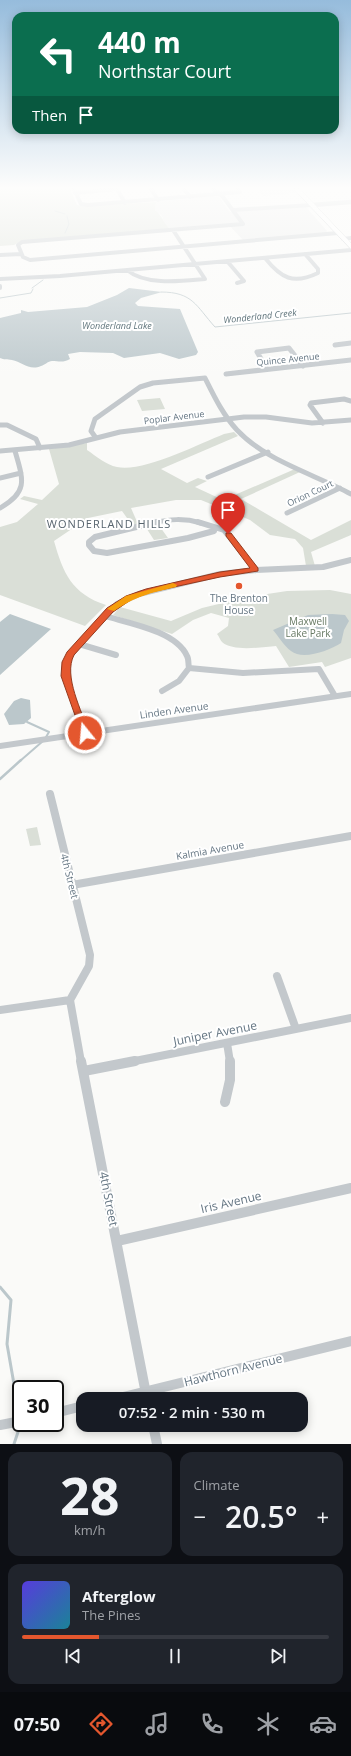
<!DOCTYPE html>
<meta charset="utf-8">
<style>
:root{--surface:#171b24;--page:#20242c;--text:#f1f3f6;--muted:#9ea1a6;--line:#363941;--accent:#e4572e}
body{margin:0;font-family:"Open Sans",sans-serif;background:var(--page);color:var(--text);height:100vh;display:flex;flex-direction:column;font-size:15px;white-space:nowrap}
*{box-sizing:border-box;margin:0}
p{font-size:13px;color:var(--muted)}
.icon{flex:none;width:22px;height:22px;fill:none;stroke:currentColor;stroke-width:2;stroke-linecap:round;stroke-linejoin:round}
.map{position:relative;height:1444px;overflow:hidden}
.drawer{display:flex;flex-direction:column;gap:8px;padding:8px;background:#0d0f14;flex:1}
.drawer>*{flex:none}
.guide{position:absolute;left:12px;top:12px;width:327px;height:122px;border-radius:12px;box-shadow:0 2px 10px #0003;background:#0b6e4f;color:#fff;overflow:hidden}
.speed{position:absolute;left:12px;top:1380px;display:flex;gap:8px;font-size:20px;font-weight:700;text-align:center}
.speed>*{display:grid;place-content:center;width:52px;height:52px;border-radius:50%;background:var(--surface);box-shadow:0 2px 10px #0003;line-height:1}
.speed .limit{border:2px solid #111;border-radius:6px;background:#fff;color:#111}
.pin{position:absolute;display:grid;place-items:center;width:34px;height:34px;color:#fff;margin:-41px -17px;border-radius:50% 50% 50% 0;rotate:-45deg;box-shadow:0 0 4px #0007}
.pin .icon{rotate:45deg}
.me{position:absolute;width:44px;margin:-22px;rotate:343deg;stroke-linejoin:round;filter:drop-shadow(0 0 3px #0008)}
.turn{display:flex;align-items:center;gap:14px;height:84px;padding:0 20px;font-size:18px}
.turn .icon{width:52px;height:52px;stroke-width:2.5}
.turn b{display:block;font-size:28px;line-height:34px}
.then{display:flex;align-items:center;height:38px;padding:0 20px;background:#0003;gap:8px;font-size:15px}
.big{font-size:30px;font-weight:600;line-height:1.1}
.drawer .tile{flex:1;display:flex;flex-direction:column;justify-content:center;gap:6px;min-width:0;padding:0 14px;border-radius:12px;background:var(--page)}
.drawer .dial{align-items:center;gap:0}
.dial b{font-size:52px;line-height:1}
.song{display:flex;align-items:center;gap:12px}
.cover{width:48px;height:48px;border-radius:6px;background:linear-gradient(135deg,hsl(250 70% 55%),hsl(190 70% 35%))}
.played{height:4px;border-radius:2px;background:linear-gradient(90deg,var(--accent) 25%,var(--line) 25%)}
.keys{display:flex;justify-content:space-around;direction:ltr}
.heat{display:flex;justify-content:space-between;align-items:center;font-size:22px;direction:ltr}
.drawer .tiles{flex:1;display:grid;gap:8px;grid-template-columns:1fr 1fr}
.tile:last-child{grid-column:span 2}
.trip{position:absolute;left:76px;top:1392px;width:232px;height:40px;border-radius:12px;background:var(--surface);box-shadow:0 2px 10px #0003;font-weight:600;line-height:40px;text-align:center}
.tab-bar{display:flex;height:64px;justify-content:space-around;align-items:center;background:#090b0e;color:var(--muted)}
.tab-bar .icon{width:28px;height:28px}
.tab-bar .on{color:var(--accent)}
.tab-bar b{font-size:18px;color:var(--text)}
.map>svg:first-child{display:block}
.built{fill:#e8e9e9}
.green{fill:#dadfd7}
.water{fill:#bbc7cb}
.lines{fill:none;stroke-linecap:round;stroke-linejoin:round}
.stream-far3{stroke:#bbc7cb;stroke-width:1}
.stream-far2{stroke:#bbc7cb;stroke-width:2}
.stream-far1{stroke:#bbc7cb;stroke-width:2.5}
.stream{stroke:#bbc7cb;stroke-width:3}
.primary-casing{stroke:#b5babe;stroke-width:1}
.minor-far4{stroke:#c3c8cc;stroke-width:4}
.minor-far3{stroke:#c3c8cc;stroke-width:5}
.minor-far2{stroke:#c3c8cc;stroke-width:6}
.minor-far1{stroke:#c3c8cc;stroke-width:8}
.minor{stroke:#c3c8cc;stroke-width:10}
.tertiary{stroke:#c3c8cc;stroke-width:4.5}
.primary{fill:#fff;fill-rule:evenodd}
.route{fill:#e4572e;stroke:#94391e}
.slow{fill:#f59e0b}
.poi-dot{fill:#e4572e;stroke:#fff;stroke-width:1.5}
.labels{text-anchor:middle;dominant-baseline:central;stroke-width:4;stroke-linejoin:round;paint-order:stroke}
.far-water-label{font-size:9px;font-style:italic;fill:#60757c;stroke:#fff}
.far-street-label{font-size:9px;fill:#657683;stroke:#fff}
.poi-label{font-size:10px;fill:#657683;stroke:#fff}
.park-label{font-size:10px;fill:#687a64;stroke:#fff}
.street-label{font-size:10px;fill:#657683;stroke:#fff}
.neighbourhood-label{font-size:11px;letter-spacing:1px;fill:#57646e;stroke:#fff}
.near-street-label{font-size:12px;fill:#657683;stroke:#fff}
</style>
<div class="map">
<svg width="351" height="1444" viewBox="0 0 351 1444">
<rect width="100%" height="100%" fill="#fafaf8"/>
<path class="built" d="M266,189H292L296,193L263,196L259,191Z
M212,196L219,197L230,212L306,207L327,231L326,233L243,240L228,224L170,229L165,225L162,216L155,210L156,202Z"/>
<path class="green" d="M0,189H70L77,205L84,206L156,202L155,210C163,216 163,223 170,229L22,241L14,245L0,246Z
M160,398L165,409L142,411L137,400Z
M234,432L238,436L161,469L187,483L198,478L207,481L195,487L223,500L295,469L300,472L241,499L311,540L351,520V535L311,552L315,566H306L303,548L295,539L270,535L250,520L201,500H176L131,508L138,524L132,525L122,511L88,518L54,541C63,573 72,594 106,605L85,626L0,595V527L17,522L38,504L20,499L24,496L42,500L59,484L49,449L87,443V450C96,456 106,465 117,467C142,473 199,444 224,434Z
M158,524L168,538L154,540L145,526Z
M330,590L351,594V658L325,667L322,662L289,667L276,646C262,647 233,652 222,642C220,640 219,636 217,634L228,626L229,618L211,613L193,620L172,634L113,615L120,607L171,621L202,608L248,597L287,591Z
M37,827L41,845L30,846L26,829Z"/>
<path class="water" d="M129,288L162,292L141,298L135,303L138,306L180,309L198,352L196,355L179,359L160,353L124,358L113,353L80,352L68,354L70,359C63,363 59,361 52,361C48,361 45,365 41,366C29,371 22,362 12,360C7,359 4,360 0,358V318L21,313V310L28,312L87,307L117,295Z
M10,614L51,629L0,675V622Z
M332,614L345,615L349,621L344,630L341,643C330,650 303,661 291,651C284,646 279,637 273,630L308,615Z
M21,698L30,700L31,718L24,724L9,725L4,714L14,701Z"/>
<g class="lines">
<path class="stream-far3" d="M55,211L65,214
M65,233L69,224L67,216
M32,288L43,280
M161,292C193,292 196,306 215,327L351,313
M0,298L31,293L33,289"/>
<path class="stream-far2" d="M27,722L49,732L46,737
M20,761L43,741"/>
<path class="stream-far1" d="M0,779L21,760"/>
<path class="stream" d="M0,1287L11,1300L7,1344L19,1413
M14,1444L19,1429"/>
<g class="primary-casing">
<path id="primary" d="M294,189H300L351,243V249Z"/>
</g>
<path class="minor-far4" d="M74,189L81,204L88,205L240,192L238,189
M117,189L125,203
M151,189L158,200
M184,189L190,197
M213,189L223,197L243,224
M75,193L117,189
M233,210L312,205
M243,224L22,242L18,245L23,257L30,260L338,233
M343,239L351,238
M0,255L21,254
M265,258C281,278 293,285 318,273V269L305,254
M227,261L244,281L237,283
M127,270C146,286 182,281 205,279L173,230
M0,279L60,276L351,250
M0,286V288"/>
<path class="minor-far3" d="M335,345L351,343
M267,369L257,352L289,348L303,366
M226,374L351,360
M323,423L310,405L311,403L344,399L351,401
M0,425H7L36,439L40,448
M96,438L91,431L95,419L140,387L153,383L205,378C214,396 223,415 237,430C266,461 314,474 351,494
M0,451L69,445L120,432L244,417H266L312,423L351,420
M208,477L268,452
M0,478L21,473
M0,508C29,492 23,479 15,451
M287,513L340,488
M152,523C170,519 184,518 201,523"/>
<path class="minor-far2" d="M157,522L95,537L89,542V545L94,551L107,553L188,538L214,531
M198,522L224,530L256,570
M105,616C128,623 176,631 187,656C189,659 188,664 189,668L179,681L162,691
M79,644L116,655
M189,668L243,673L319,669L335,696
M85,733L65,676L66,662L79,644L117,604L139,594L220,574L256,570L323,567L351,560
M0,746L351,694"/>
<path class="minor-far1" d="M50,794L90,955L89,966L70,1000L81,1062
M72,885L351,836
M277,976L296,1029
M0,1010L70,1000
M227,1043L230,1062
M130,1062L351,1018"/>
<path class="minor" d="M81,1061L147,1399
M84,1071L135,1061
M225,1102L230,1080V1061
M117,1241L351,1188
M115,1399L351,1341
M55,1413L83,1406
M0,1425L21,1421
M153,1425L157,1444"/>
<path class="tertiary" d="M312,205L351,202"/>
<use href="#primary" class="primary"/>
</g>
<linearGradient id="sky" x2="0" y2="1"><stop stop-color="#96bcdc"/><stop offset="0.48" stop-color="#fdfdfc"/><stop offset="1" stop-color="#fdfdfc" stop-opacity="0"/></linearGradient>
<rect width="351" height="391" fill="url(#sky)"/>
<path class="route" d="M226,533H231L258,568V571L220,577L151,592L132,599L113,612L74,655C63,676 82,711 89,733L85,736L82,735L61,676L62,662L67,652L107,608L126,596L146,589L220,572L250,568L226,536Z"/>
<path class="slow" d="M173,583L177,585L176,587C150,593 136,596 114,611L107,609L126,596Z"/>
<circle class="poi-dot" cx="239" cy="586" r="4"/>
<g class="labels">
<g class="far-water-label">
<text transform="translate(260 316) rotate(-6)">Wonderland Creek</text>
<text x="117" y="325">Wonderland Lake</text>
</g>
<g class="far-street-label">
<text transform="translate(288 359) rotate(-6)">Quince Avenue</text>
<text transform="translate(174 417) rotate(-7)">Poplar Avenue</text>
<text transform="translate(310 493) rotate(-25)">Orion Court</text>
</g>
<g class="poi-label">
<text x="239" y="598">The Brenton<tspan x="239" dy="12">House</tspan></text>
</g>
<g class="park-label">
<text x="308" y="621">Maxwell<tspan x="308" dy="12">Lake Park</tspan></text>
</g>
<g class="street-label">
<text transform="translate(174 710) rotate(-8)">Linden Avenue</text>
<text transform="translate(210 850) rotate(-10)">Kalmia Avenue</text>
<text transform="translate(70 876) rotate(76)">4th Street</text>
</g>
<g class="neighbourhood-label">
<text x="109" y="523">WONDERLAND HILLS</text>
</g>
<g class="near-street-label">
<text transform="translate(215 1033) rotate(-11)">Juniper Avenue</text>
<text transform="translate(109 1199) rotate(79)">4th Street</text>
<text transform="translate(231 1202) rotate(-13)">Iris Avenue</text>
<text transform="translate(233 1370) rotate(-14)">Hawthorn Avenue</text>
</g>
</g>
</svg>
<div class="speed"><div class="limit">30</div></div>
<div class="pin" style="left:228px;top:534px;background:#d93025"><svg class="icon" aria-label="arrive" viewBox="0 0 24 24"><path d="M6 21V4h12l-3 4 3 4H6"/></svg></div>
<svg class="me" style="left:85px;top:733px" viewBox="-20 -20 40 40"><circle r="17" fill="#e4572e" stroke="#fff" stroke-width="3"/><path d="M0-11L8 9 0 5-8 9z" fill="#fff"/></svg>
<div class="trip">07:52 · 2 min · 530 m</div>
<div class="guide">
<div class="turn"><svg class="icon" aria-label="left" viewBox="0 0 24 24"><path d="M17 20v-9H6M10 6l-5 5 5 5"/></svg><div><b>440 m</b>Northstar Court</div></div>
<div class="then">Then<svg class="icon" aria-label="arrive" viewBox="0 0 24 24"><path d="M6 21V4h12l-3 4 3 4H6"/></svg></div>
</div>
</div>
<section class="drawer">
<div class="tiles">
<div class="tile dial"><b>28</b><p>km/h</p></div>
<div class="tile"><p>Climate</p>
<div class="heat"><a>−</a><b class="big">20.5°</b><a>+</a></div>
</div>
<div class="tile">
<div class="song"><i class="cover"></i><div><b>Afterglow</b><p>The Pines</p></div></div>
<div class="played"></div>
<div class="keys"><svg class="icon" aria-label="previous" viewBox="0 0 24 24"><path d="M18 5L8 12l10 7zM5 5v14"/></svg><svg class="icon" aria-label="pause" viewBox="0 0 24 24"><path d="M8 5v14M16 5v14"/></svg><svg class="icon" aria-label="next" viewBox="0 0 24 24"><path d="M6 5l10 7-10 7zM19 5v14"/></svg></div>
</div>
</div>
</section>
<nav class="tab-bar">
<b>07:50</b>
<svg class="icon on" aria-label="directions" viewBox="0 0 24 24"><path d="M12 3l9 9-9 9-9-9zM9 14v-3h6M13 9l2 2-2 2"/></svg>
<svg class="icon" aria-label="music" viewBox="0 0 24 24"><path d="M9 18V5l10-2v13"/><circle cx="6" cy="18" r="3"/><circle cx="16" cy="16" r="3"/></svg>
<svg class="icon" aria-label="phone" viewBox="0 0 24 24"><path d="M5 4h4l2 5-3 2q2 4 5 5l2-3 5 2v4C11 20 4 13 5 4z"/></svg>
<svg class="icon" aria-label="climate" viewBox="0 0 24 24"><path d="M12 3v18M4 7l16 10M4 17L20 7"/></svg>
<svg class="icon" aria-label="car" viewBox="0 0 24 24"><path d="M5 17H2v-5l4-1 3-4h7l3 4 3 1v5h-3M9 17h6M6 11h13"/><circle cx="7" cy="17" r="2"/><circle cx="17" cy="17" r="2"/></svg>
</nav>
